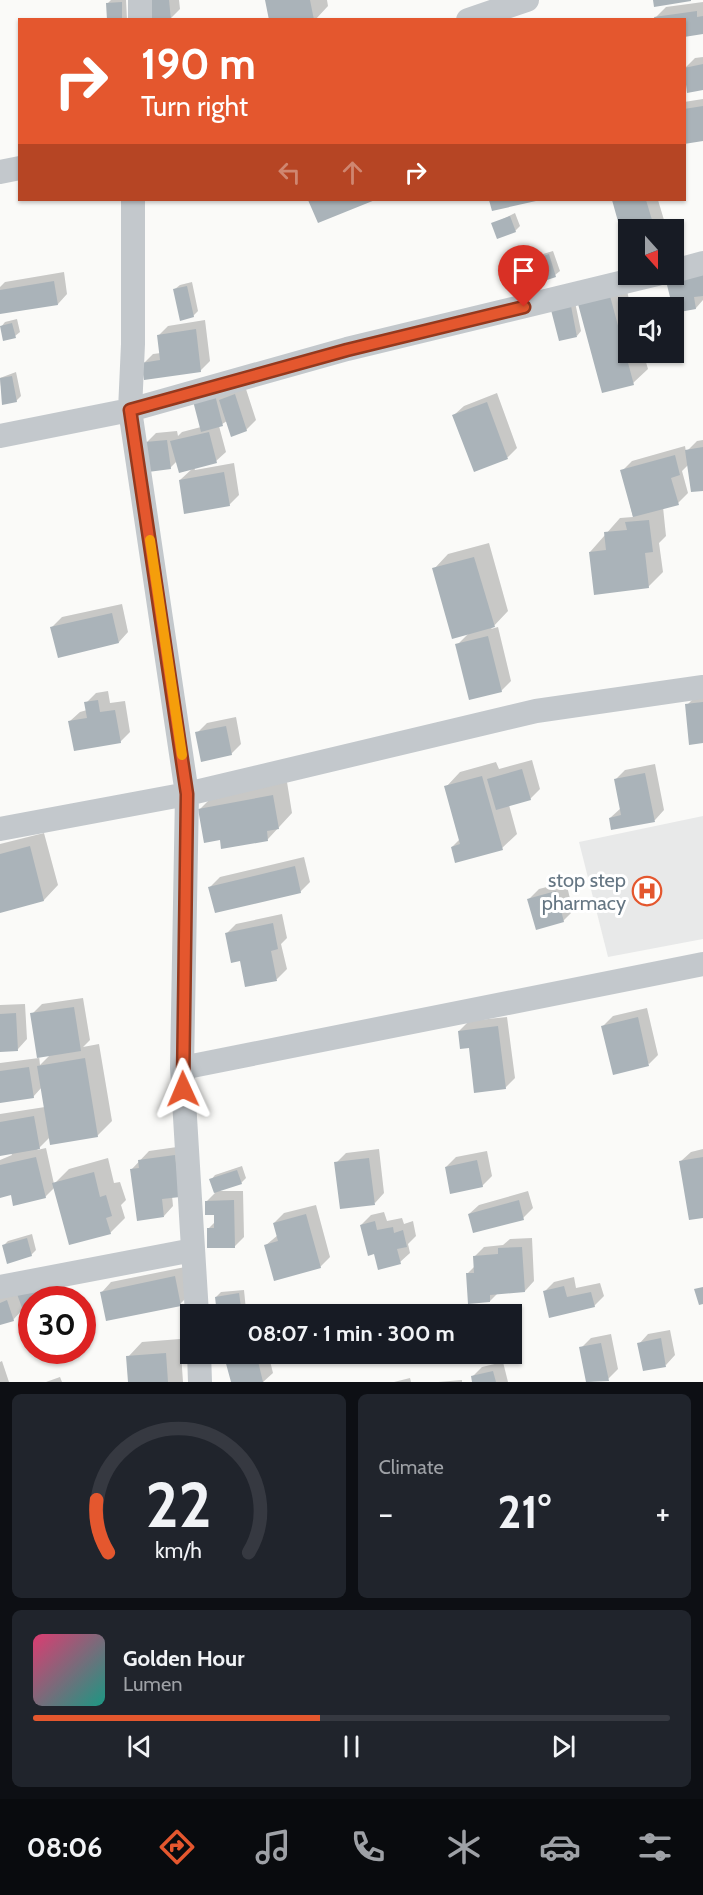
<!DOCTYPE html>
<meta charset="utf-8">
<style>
:root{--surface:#171b24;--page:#20242c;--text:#f1f3f6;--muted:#9ea1a6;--line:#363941;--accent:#e4572e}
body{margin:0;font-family:Cabin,sans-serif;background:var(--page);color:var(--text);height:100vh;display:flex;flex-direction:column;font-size:22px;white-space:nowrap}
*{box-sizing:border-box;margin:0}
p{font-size:20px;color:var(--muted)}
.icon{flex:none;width:33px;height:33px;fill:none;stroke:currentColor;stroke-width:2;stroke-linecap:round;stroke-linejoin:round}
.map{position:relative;height:1382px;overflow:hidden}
.drawer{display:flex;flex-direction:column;gap:12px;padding:12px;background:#0d0f14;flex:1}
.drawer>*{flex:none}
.guide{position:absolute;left:18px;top:18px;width:668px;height:183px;border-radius:0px;box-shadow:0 2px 4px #0004;background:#e4572e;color:#fff;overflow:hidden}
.needle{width:39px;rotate:159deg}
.buttons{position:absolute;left:618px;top:219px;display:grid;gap:12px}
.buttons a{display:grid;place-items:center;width:66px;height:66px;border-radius:0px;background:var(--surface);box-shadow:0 2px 4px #0004;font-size:30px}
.speed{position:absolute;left:18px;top:1286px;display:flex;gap:12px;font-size:30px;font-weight:700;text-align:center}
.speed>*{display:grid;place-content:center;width:78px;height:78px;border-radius:50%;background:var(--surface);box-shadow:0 2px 4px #0004;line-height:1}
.speed .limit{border:9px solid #d22;background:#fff;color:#111}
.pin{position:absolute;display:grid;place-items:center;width:51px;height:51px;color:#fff;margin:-62px -26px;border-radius:50% 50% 50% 0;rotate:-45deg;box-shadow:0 0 6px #0007}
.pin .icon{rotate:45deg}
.me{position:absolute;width:66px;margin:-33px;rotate:359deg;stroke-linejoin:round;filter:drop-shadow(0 0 4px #0008)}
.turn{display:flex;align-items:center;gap:21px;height:126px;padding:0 24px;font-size:27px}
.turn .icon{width:78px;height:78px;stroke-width:2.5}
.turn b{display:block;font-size:42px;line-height:51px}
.lanes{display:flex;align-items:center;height:57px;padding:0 24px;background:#0003;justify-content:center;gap:30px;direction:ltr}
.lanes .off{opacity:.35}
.big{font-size:45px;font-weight:700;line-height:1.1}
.drawer .card{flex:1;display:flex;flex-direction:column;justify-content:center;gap:9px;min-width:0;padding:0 21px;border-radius:9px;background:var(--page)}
.drawer .dial{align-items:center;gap:0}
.dial svg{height:156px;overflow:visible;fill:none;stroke:var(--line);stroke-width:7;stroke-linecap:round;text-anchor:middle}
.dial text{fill:var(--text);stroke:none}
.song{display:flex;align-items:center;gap:18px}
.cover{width:72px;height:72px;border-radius:9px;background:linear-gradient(135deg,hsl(340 70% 55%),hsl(170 70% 35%))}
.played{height:6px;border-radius:3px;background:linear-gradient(90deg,var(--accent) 45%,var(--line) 45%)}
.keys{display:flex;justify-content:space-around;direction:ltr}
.heat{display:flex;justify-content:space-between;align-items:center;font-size:33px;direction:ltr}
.drawer .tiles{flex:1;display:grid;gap:12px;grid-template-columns:1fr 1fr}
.card:last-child{grid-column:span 2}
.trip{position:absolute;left:180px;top:1304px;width:342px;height:60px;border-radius:0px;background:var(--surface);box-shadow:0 2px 4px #0004;font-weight:700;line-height:60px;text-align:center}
.tabs{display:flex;height:96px;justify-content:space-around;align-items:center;background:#090b0e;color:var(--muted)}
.tabs .icon{width:42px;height:42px}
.tabs .current{color:var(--accent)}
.tabs b{font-size:27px;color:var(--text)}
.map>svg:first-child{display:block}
.built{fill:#e8e9e9}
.shadow{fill:#0003;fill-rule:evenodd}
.building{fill:#aab3b9}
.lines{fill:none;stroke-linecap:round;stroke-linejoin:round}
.minor{stroke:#c3c8cc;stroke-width:24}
.route-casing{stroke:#94391e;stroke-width:15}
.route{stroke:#e4572e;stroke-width:10}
.slow{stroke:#f59e0b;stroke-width:10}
.labels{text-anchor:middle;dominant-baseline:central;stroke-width:6;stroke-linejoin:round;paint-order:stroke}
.poi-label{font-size:20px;fill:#657683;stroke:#fff;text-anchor:end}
</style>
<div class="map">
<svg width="703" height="1382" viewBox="0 0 703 1382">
<rect width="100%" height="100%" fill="#fafaf8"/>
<path class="built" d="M703,816V939L608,957L579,842Z"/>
<path class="shadow" d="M111,0H126L127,20H108L107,4Z
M151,0H179L180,9L170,19Z
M267,0H327L328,6L315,20H271Z
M703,2V33L684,36V20L656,17L666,7Z
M703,57V88L685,68L695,58Z
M703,99V140L684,143V102Z
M310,200H372L319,221Z
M491,200H536L493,210Z
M613,200H658L667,230H628V253Z
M515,213L520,226L515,231L493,224Z
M553,251L560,271L555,275L529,262L533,257Z
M703,268V300L696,308L674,312L668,282Z
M64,272L67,294L58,304L0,313V287L5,282Z
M192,282L198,311L193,316L175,289L180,285Z
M625,282L631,308H628V352H643L648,369L633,383L580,305Z
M575,302L581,331L577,336L553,310Z
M17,319L20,332L15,336L1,327L5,322Z
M205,320L210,361L200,371L143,364L153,354L161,353L158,336L168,326Z
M16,372L21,396L16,401L3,403L0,378Z
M245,386L256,420L246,430L227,421L219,426L226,452L216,461L194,467L195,470L234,463L239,495L229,505L180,480L193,468L177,461L170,468L146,443L156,433L177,431L178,436L182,432L201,427L194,402Z
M497,393L517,448L508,457L474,470L454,415L464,406Z
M703,440V489L689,464L682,471L688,493L678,503L663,507L666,536L659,543L663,572L648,587L590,552L620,518L633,517L622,471L632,461L685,446L686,452L697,441Z
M489,543L508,611L491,629L498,627L511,681L501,691L457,645L469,633L434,569L448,554Z
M122,604L128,632L119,642L52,627L62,617Z
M108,691L110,703L125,701L130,732L120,742L70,721L80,712L87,710L86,703L96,693Z
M703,694V741L687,705L697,695Z
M236,717L241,744L231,754L197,733L207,723Z
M532,760L540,789L530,799L509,805L517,834L502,848L452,847L460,839L446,787L460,772L496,762L499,769Z
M655,764L664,810L655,820L610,818L621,808L615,780L625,770Z
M287,782L292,813L268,839L221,838L200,809L214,795Z
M44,833L58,885L44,900L0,912V844Z
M304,857L310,882L300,892L210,887L220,877Z
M566,882L573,911L563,921L529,899L539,889Z
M282,914L287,938L281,944L287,969L277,979L246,985L241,959L226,934L236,924Z
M83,998L90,1040L83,1047L99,1044L112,1121L97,1136L50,1137L37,1150L46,1148L54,1184L69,1169L108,1158L114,1183L120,1182L126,1200L121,1205L125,1218L110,1233L55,1187L45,1197L12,1194L0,1196V1160L12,1155L11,1153L0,1155V1114L45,1107L42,1087L33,1097L0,1102V1063L39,1058L32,1014L42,1004ZM51,1054L40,1065L39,1056Z
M25,1004L27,1039L18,1049L0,1050V1005Z
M647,1008L658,1055L649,1064L603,1026L613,1016Z
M507,1017L515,1078L505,1088L459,1031L469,1021Z
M184,1146L172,1196L173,1206L164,1216L131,1170L149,1151Z
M379,1149L384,1193L375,1203L336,1163L346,1153Z
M703,1149V1216L681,1161L691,1152Z
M487,1151L492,1176L482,1186L446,1167L456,1157Z
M242,1166L246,1178L241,1183L218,1191H243L244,1237L234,1247L208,1229L216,1221V1213L207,1201L215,1193L211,1180L215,1175Z
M528,1191L533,1208L523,1218L469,1214L479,1205Z
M316,1205L330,1257L320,1267L266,1245L278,1235L274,1223L284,1213Z
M384,1212L387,1221L402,1218L404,1224L413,1221L416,1236L408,1244L410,1253L400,1262L375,1252L361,1225L371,1215Z
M32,1234L36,1250L31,1255L3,1246L8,1241Z
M532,1238L534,1281L525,1291L498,1293L490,1301L467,1274L475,1266L474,1257L484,1247L503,1245L510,1239Z
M185,1267L190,1294L180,1304L102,1292L111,1282Z
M57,1275L64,1295L60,1299H32L13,1320L0,1324V1297Z
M574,1277L576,1288L600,1283L604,1296L594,1306L544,1292L554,1282Z
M244,1290L246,1310L241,1314H218L216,1297L221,1292Z
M670,1330L675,1355L666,1365L639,1344L648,1334Z
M611,1334L618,1369L608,1379L587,1382L581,1348L591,1338Z
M180,1339L183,1382H130L128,1357L142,1342Z
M234,1353H268L273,1373L263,1382H232L226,1360Z
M2,1361L9,1382H0V1362Z
M503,1362L508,1382H474L472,1377L482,1367Z
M60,1377L62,1382H46Z
M410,1378L411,1382H394Z
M462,1380V1382H438Z"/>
<path class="building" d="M150,0H169L171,20H151Z
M265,0H310L314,20H269Z
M653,0H691V1L654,7Z
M122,2V20H107L106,3Z
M697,11V17L703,16V34L684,37V20H655L654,17Z
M703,64V90L687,93L684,68Z
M703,106V141L684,144V109Z
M308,200H375L318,223Z
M489,200H536V201L492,211Z
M612,200H646L655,230H628V257Z
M510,216L516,232L497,239L491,223Z
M549,254L556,277L535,284L527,262Z
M703,275V296L694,297L696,309L674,313L666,281Z
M54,281L58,305L0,314V290Z
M187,286L194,317L180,321L173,289Z
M610,296L634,385L602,393L578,304Z
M571,306L577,337L559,341L551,310Z
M12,323L16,338L3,341L0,326Z
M196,329L201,372L144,380L141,363L160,360L157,335Z
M12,376L17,402L2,405L0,378Z
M235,394L247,431L231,437L219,400Z
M215,395L223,426L201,432L193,401Z
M487,402L508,459L474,472L452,415Z
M209,432L217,463L179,473L170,441Z
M167,440L171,469L148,472L145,442Z
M703,447V491L691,492L685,450Z
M675,455L680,475L671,478L679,505L633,517L620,470Z
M224,472L230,506L184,514L179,480Z
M649,520L653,552L645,553L649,588L594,595L589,552L606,550L604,532L627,530L625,522Z
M474,557L495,627L452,639L432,568Z
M112,613L119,643L58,658L50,627Z
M488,636L502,692L469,700L455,644Z
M98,700L100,712L115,710L121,743L74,751L68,721L87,718L84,702Z
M703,702V743L689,745L685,704Z
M226,726L232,755L201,762L195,732Z
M522,769L531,800L496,810L487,779Z
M645,773L655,822L611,830L609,818L621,815L614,779Z
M482,776L503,850L455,863L451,847L460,844L444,786Z
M273,795L279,829L267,831L268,841L221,849L220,840L204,843L198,809Z
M30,846L44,901L0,913V854Z
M295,866L301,893L215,913L208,887Z
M556,891L564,922L536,930L527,899Z
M273,923L278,949L271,951L277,981L245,987L240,961L231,963L225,933Z
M74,1007L81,1051L37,1058L30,1013Z
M16,1013L18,1051L0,1052V1014Z
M638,1017L649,1066L613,1075L601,1026Z
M498,1026L506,1089L474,1093L469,1048L460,1049L458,1031Z
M85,1058L98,1137L50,1145L37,1066Z
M29,1067L34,1098L0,1103V1071Z
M34,1116L40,1149L0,1156V1122Z
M175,1155L180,1197L162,1199L164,1217L137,1221L130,1169L139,1168L138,1160Z
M36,1157L46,1198L13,1206L11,1195L0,1198V1165Z
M703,1157V1218L689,1220L679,1161Z
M369,1158L375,1205L340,1209L334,1162Z
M477,1160L483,1187L450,1194L445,1167Z
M237,1170L242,1184L214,1193L209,1179Z
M94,1172L100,1197L106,1195L112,1216L106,1218L111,1234L69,1245L52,1183Z
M234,1200L235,1248H207V1228H214V1215H205V1201Z
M519,1200L524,1220L473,1233L468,1214Z
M306,1214L321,1268L274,1281L264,1245L278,1241L273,1223Z
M375,1221L377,1230L393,1227L394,1233L403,1230L407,1247L397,1249L401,1264L378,1270L374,1254L368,1256L360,1225Z
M27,1238L32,1256L7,1264L2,1245Z
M522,1247L525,1292L490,1295V1302L468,1304L466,1273H474L473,1256L498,1254V1248Z
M175,1276L181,1306L106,1321L100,1292Z
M47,1284L52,1299H32V1314L25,1316L17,1294Z
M564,1286L567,1297L591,1292L595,1307L549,1318L543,1291Z
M703,1287V1304L699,1305L694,1289Z
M239,1293L242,1314H217L215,1297Z
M7,1300L14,1321L0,1325V1303Z
M661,1338L666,1367L643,1371L637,1343Z
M601,1343L609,1381L586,1382L579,1347Z
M166,1353L168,1382H128L126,1356Z
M256,1353L263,1382H231L225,1360Z
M493,1371L496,1382H472L471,1376Z"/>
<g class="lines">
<path class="minor" d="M140,0V20
M468,20L527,0
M0,172L20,168
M133,200V344L130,410L187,794L182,1068L197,1314
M674,271L703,263
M0,436L130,410L347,349L657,274
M0,829L187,794L536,711L703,687
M182,1068L703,964
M0,1287L193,1250
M199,1353L200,1382"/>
</g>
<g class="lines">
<g class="route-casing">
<path id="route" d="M183,1089L187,794L130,410L347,350L524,307"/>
</g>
<use href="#route" class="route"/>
<path class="slow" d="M150,540L182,755"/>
</g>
<defs>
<g id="hospital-ring" transform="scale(1.5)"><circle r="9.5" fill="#fff" stroke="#e4572e" stroke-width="1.5"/><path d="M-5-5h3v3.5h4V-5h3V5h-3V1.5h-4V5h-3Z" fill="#e4572e"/></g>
</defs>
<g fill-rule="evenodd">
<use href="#hospital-ring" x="647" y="891"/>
</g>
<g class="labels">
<g class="poi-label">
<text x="626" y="880">stop step<tspan x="626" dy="23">pharmacy</tspan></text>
</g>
</g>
</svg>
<div class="buttons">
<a><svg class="needle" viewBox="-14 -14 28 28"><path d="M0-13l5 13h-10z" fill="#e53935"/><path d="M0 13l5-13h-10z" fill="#9ea1a6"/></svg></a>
<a><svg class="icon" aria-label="sound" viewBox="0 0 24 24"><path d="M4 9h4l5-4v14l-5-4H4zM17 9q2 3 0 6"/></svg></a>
</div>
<div class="speed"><div class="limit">30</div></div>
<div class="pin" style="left:524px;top:307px;background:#d93025"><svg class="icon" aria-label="arrive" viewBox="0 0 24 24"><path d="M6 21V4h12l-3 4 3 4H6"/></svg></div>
<svg class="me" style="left:183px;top:1089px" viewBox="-20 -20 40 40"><path d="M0-17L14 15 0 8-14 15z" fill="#e4572e" stroke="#fff" stroke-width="4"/></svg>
<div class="trip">08:07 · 1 min · 300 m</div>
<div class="guide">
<div class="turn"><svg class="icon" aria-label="right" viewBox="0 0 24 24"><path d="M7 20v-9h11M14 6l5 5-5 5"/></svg><div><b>190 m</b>Turn right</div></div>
<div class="lanes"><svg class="icon off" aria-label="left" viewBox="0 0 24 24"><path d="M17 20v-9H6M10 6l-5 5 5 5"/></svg><svg class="icon off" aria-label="ahead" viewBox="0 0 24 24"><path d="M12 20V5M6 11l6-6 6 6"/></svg><svg class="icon" aria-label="right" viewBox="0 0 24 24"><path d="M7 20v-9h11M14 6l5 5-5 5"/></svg></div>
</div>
</div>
<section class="drawer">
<div class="tiles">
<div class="card dial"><svg viewBox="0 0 100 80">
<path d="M14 69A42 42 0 1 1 86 69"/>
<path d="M14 69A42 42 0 0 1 8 42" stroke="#e4572e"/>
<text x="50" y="56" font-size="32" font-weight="700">22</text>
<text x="50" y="72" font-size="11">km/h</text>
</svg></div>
<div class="card"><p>Climate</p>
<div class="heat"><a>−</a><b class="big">21°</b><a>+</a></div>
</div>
<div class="card">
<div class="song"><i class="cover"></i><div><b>Golden Hour</b><p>Lumen</p></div></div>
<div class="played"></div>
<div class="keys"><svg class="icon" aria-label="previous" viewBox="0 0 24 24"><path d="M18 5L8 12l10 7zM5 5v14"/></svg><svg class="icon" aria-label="pause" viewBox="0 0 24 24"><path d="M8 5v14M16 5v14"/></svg><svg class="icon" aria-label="next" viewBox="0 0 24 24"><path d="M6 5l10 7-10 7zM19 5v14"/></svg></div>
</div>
</div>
</section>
<nav class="tabs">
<b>08:06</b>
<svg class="icon current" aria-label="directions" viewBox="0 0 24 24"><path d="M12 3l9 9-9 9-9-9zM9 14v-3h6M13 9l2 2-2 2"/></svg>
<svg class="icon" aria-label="music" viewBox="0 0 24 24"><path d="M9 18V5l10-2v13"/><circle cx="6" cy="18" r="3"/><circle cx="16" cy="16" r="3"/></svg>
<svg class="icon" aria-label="phone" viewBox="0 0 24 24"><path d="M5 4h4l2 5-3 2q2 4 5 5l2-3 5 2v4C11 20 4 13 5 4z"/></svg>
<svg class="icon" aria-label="climate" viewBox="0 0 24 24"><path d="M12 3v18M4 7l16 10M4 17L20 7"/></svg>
<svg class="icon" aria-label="car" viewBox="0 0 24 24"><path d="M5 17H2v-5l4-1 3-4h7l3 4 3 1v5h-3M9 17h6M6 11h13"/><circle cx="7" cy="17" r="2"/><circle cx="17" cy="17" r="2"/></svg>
<svg class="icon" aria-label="filters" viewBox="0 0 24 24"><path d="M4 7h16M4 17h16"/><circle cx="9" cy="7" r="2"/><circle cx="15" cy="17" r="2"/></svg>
</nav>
